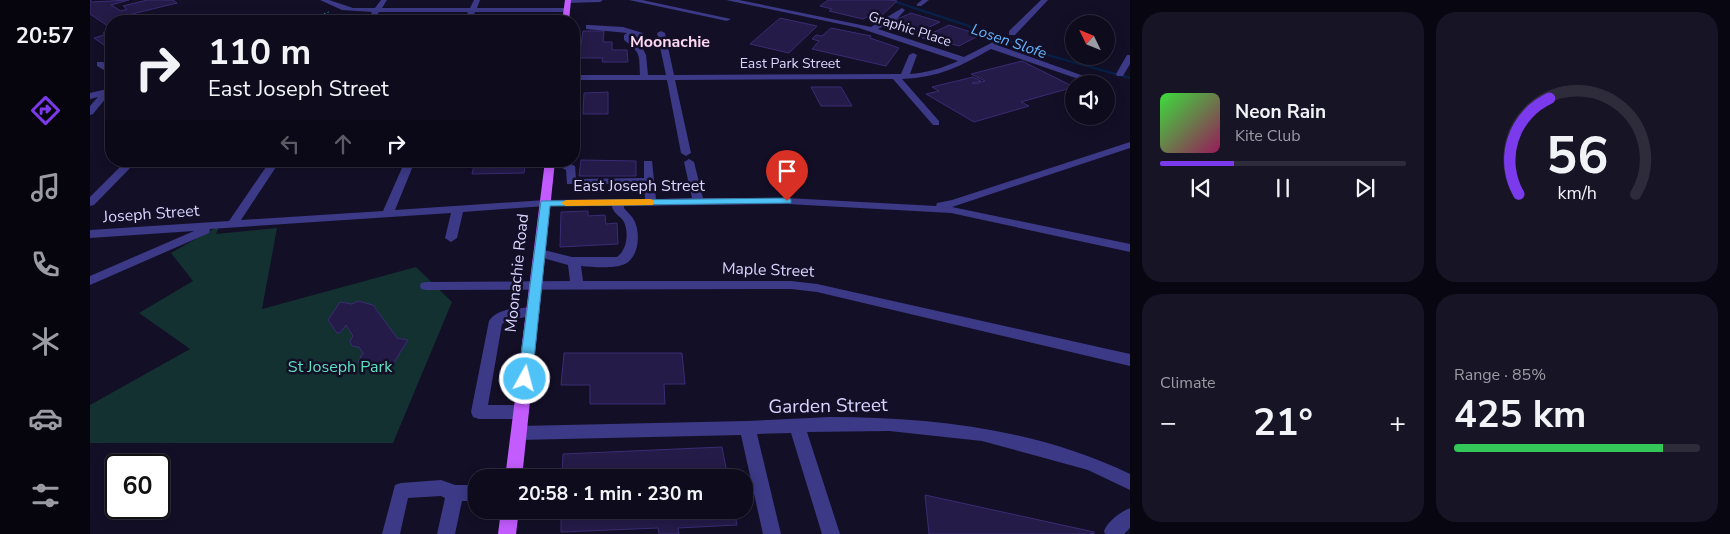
<!DOCTYPE html>
<meta charset="utf-8">
<style>
:root{--surface:#0e0b1d;--page:#171426;--text:#f1f3f6;--muted:#9b9ba4;--line:#2e2b3b;--accent:#7c3aed}
body{margin:0;font-family:"Nunito Sans",sans-serif;background:var(--page);color:var(--text);height:100vh;display:flex;flex-direction:column;font-size:19px;white-space:nowrap}
*{box-sizing:border-box;margin:0}
p{font-size:16px;color:var(--muted)}
.icon{flex:none;width:28px;height:28px;fill:none;stroke:currentColor;stroke-width:2;stroke-linecap:round;stroke-linejoin:round}
.map{position:relative;flex:1;overflow:hidden}
.drawer{display:flex;flex-direction:column;gap:12px;padding:12px;background:#080610;width:600px}
.drawer>*{flex:none}
.top-card{position:absolute;left:15px;top:15px;width:475px;height:152px;border-radius:20px;box-shadow:0 2px 12px #0003,0 0 0 1px var(--line);background:#0e0b1d;color:var(--text);overflow:hidden}
.needle{width:32px;rotate:313deg}
.controls{position:absolute;left:975px;top:15px;display:grid;gap:10px}
.controls a{display:grid;place-items:center;width:50px;height:50px;border-radius:50%;background:var(--surface);box-shadow:0 2px 12px #0003,0 0 0 1px var(--line);font-size:25px}
.speed{position:absolute;left:15px;top:454px;display:flex;gap:10px;font-size:25px;font-weight:700;text-align:center}
.speed>*{display:grid;place-content:center;width:65px;height:65px;border-radius:50%;background:var(--surface);box-shadow:0 2px 12px #0003,0 0 0 1px var(--line);line-height:1}
.speed .limit{border:2px solid #111;border-radius:8px;background:#fff;color:#111}
.pin{position:absolute;display:grid;place-items:center;width:42px;height:42px;color:#fff;margin:-51px -21px;border-radius:50% 50% 50% 0;rotate:-45deg;box-shadow:0 0 5px #0007}
.pin .icon{rotate:45deg}
.me{position:absolute;width:55px;margin:-28px;rotate:7deg;stroke-linejoin:round;filter:drop-shadow(0 0 4px #0008)}
.turn{display:flex;align-items:center;gap:18px;height:105px;padding:0 20px;font-size:22px}
.turn .icon{width:65px;height:65px;stroke-width:2.5}
.turn b{display:block;font-size:35px;line-height:42px}
.lanes{display:flex;align-items:center;height:48px;padding:0 20px;background:#0003;justify-content:center;gap:25px;direction:ltr}
.lanes .off{opacity:.35}
.big{font-size:38px;font-weight:700;line-height:1.1}
.drawer .widget{flex:1;display:flex;flex-direction:column;justify-content:center;gap:8px;min-width:0;padding:0 18px;border-radius:20px;background:var(--page)}
.drawer .dial{align-items:center;gap:0}
.dial svg{height:130px;overflow:visible;fill:none;stroke:var(--line);stroke-width:7;stroke-linecap:round;text-anchor:middle}
.dial text{fill:var(--text);stroke:none}
.song{display:flex;align-items:center;gap:15px}
.cover{width:60px;height:60px;border-radius:8px;background:linear-gradient(135deg,hsl(120 70% 55%),hsl(330 70% 35%))}
.played{height:5px;border-radius:2px;background:linear-gradient(90deg,var(--accent) 30%,var(--line) 30%)}
.keys{display:flex;justify-content:space-around;direction:ltr}
.heat{display:flex;justify-content:space-between;align-items:center;font-size:28px;direction:ltr}
.charge{height:8px;border-radius:4px;background:linear-gradient(90deg,#34c759 85%,var(--line) 0)}
.drawer .tiles{flex:1;display:grid;gap:12px;grid-template-columns:repeat(2,1fr)}
.trip{position:absolute;left:378px;top:469px;width:285px;height:50px;border-radius:20px;background:var(--surface);box-shadow:0 2px 12px #0003,0 0 0 1px var(--line);font-weight:700;line-height:50px;text-align:center}
main{display:flex;flex:1;min-height:0}
.dock{display:flex;flex-direction:column;width:90px;justify-content:space-around;align-items:center;background:#06040c;color:var(--muted)}
.dock .icon{width:35px;height:35px}
.dock .current{color:var(--accent)}
.dock b{font-size:22px;color:var(--text)}
.map>svg:first-child{display:block}
.green{fill:#123130}
.lines{fill:none;stroke-linecap:round;stroke-linejoin:round}
.stream{stroke:#091f45;stroke-width:2.5}
.building{fill:#241b48;stroke:#3b2c74}
.path{stroke:#2dbab2;stroke-width:1;stroke-dasharray:1 2.5;stroke-linecap:butt}
.minor{fill:#3c3986;fill-rule:evenodd}
.major{fill:#c35cff;fill-rule:evenodd}
.route{fill:#4fc3f7;stroke:#337fa1}
.slow{fill:#f59e0b}
.labels{text-anchor:middle;dominant-baseline:central;stroke-width:5;stroke-linejoin:round;paint-order:stroke}
.far-street-label{font-size:14px;fill:#dad5ff;stroke:#130f27}
.far-water-label{font-size:15px;font-style:italic;fill:#63b6ff;stroke:#130f27}
.far-quarter-label{font-size:16px;font-weight:bold;fill:#ffd7f0;stroke:#130f27}
.street-label{font-size:16px;fill:#dad5ff;stroke:#130f27}
.park-label{font-size:16px;fill:#5ee2c1;stroke:#130f27}
.near-street-label{font-size:19px;fill:#dad5ff;stroke:#130f27}
</style>
<main>
<nav class="dock">
<b>20:57</b>
<svg class="icon current" aria-label="directions" viewBox="0 0 24 24"><path d="M12 3l9 9-9 9-9-9zM9 14v-3h6M13 9l2 2-2 2"/></svg>
<svg class="icon" aria-label="music" viewBox="0 0 24 24"><path d="M9 18V5l10-2v13"/><circle cx="6" cy="18" r="3"/><circle cx="16" cy="16" r="3"/></svg>
<svg class="icon" aria-label="phone" viewBox="0 0 24 24"><path d="M5 4h4l2 5-3 2q2 4 5 5l2-3 5 2v4C11 20 4 13 5 4z"/></svg>
<svg class="icon" aria-label="climate" viewBox="0 0 24 24"><path d="M12 3v18M4 7l16 10M4 17L20 7"/></svg>
<svg class="icon" aria-label="car" viewBox="0 0 24 24"><path d="M5 17H2v-5l4-1 3-4h7l3 4 3 1v5h-3M9 17h6M6 11h13"/><circle cx="7" cy="17" r="2"/><circle cx="17" cy="17" r="2"/></svg>
<svg class="icon" aria-label="filters" viewBox="0 0 24 24"><path d="M4 7h16M4 17h16"/><circle cx="9" cy="7" r="2"/><circle cx="15" cy="17" r="2"/></svg>
</nav>
<div class="map">
<svg width="1040" height="534" viewBox="0 0 1040 534">
<rect width="100%" height="100%" fill="#130f27"/>
<path class="green" d="M130,225L126,234L187,228L172,309L326,267L362,302L303,443H0V405L100,349L49,313L103,281L81,253Z"/>
<g class="lines">
<path class="stream" d="M800,0L873,24L954,54L1040,78"/>
</g>
<path class="building" d="M0,0L2,2L39,0L21,5L31,11L37,9L33,6L57,0H83L87,3L38,15L47,21H21V28L0,14Z
M738,0H800L807,1L788,19L777,17L773,19L739,11L742,9L730,6Z
M821,13L850,22L829,32L822,30L817,33L794,25Z
M690,18L727,26L699,53L660,44Z
M859,25L890,35L869,46L862,44L857,46L832,38Z
M741,28L781,36L780,38L809,48L796,66L722,49L729,41L722,39L726,35L732,36Z
M21,30V43L14,45L4,38L17,34L13,33Z
M493,31H514L513,42H522V50H537L538,62H512L513,58H489Z
M932,61L984,87L931,102L939,106L884,122L836,94L849,91L842,87L883,77L891,81L882,83L885,84L895,81L881,74Z
M721,87H751L762,106H731Z
M518,92V114H493L494,93Z
M491,160L546,161V176H489Z
M385,161H436L434,173L382,174Z
M498,211V216L515,215L516,224L527,223L528,244L470,247L471,212Z
M268,301L283,305L307,338L318,340L301,367L268,362L273,353L269,347L262,346L260,341L263,336L256,325L250,333H247L238,320L250,302L262,304Z
M474,353H592L595,384H574L575,404H500V385H471Z
M632,447L638,478H472L473,454Z
M835,495L1004,532V534H839Z
M471,510H644L647,525L588,528L589,534H569L568,528L471,532Z"/>
<g class="lines">
<path class="path" d="M211,21L239,12"/>
<path class="minor" d="M230,0H239L263,8H285L291,0H297L292,8H380L384,0H390L387,8H477L480,10L477,12H385L381,21H374L378,12H289L283,21H277L282,12L252,10Z
M475,0H513L510,2L478,3Z
M539,0H552L641,19L637,21Z
M636,0H649L781,27L812,8L815,10L806,20L788,29L874,57L909,39L913,41L907,45L1016,84H1003L901,49C869,67 850,77 812,79L849,121V125H843L803,79L585,80L601,153L596,156L591,153L577,80H484V75H550C549,54 551,53 534,40V35L537,33L496,29V25H499L533,27L553,33L555,40L550,43L556,55L558,75H576L567,33L571,31L575,33L584,75L811,74L819,55L823,53L827,55L820,74C836,73 853,68 868,61L769,28ZM544,35L546,36L547,39H542Z
M832,0H839L831,6H827V4Z
M951,0H958L925,35H919V31Z
M1037,55H1040V64L1033,76H1027L1026,74Z
M7,62H13L21,68V74L7,66Z
M17,89L21,92L3,114L0,115V106L8,97L0,99V93Z
M1040,142V148L862,207L1040,244V252L861,213L697,204L534,206V208C537,212 542,216 544,220C551,233 549,257 535,264C524,269 503,267 491,266L493,281H701L727,284L1040,354V366L727,292L701,289L336,290L331,289L330,286L331,283L336,282L480,281L478,265L446,256L444,253L450,249L482,257H527C537,250 539,233 534,222C531,216 523,214 522,206H455L373,212L367,238L361,242L355,238L361,213L120,229L119,233L0,285V276L104,231L0,238V230L139,221L180,161H190L151,220L293,211L315,161H325L305,210L455,200L555,199L554,184H477L476,170L458,161H473L485,166L486,179L554,178V161H562L566,199L602,198L594,162L599,159L604,162L613,198H697L846,206L847,203L862,200Z
M36,161H47L4,205L0,206V197Z
M443,307L448,309L450,312L448,315L419,320L412,324L398,405H431L437,407L439,412L437,417L431,419H389L383,417L381,412L399,321C408,307 429,309 443,307Z
M740,417C842,417 947,429 1040,474V490L998,470L892,441L799,431L717,432L750,534H732L701,433L667,434L691,534H673L651,435L429,440L423,438L421,433L423,428L429,426L657,421Z
M351,480L365,485H386V501H372L365,534H347L355,498L351,496L318,498L310,534H292L305,485L311,483Z
M1040,508V528L1034,534H1015L1014,531C1018,521 1030,512 1040,508Z"/>
<path class="major" d="M475,0H481L479,21H472Z
M455,161H465L432,478H415Z
M411,510H429L426,534H408Z"/>
</g>
<path class="route" d="M697,198L701,199V203L460,206L442,379L440,383L435,384L430,383L428,379L451,201Z"/>
<path class="slow" d="M560,199L563,200V205L476,206L471,203L476,200Z"/>
<g class="labels">
<g class="far-street-label">
<text transform="translate(820 29) rotate(18)">Graphic Place</text>
<text x="700" y="63">East Park Street</text>
</g>
<g class="far-water-label">
<text transform="translate(919 41) rotate(19)">Losen Slofe</text>
</g>
<g class="far-quarter-label">
<text x="580" y="42">Moonachie</text>
</g>
<g class="street-label">
<text x="549" y="186">East Joseph Street</text>
<text transform="translate(61 214) rotate(-4)">Joseph Street</text>
<text transform="translate(678 270) rotate(2)">Maple Street</text>
<text transform="translate(427 273) rotate(-84)">Moonachie Road</text>
</g>
<g class="park-label">
<text x="250" y="367">St Joseph Park</text>
</g>
<g class="near-street-label">
<text transform="translate(738 406) rotate(-1)">Garden Street</text>
</g>
</g>
</svg>
<div class="controls">
<a><svg class="needle" viewBox="-14 -14 28 28"><path d="M0-13l5 13h-10z" fill="#e53935"/><path d="M0 13l5-13h-10z" fill="#9b9ba4"/></svg></a>
<a><svg class="icon" aria-label="sound" viewBox="0 0 24 24"><path d="M4 9h4l5-4v14l-5-4H4zM17 9q2 3 0 6"/></svg></a>
</div>
<div class="speed"><div class="limit">60</div></div>
<div class="pin" style="left:697px;top:201px;background:#d93025"><svg class="icon" aria-label="arrive" viewBox="0 0 24 24"><path d="M6 21V4h12l-3 4 3 4H6"/></svg></div>
<svg class="me" style="left:435px;top:379px" viewBox="-20 -20 40 40"><circle r="17" fill="#4fc3f7" stroke="#fff" stroke-width="3"/><path d="M0-11L8 9 0 5-8 9z" fill="#fff"/></svg>
<div class="trip">20:58 · 1 min · 230 m</div>
<div class="top-card">
<div class="turn"><svg class="icon" aria-label="right" viewBox="0 0 24 24"><path d="M7 20v-9h11M14 6l5 5-5 5"/></svg><div><b>110 m</b>East Joseph Street</div></div>
<div class="lanes"><svg class="icon off" aria-label="left" viewBox="0 0 24 24"><path d="M17 20v-9H6M10 6l-5 5 5 5"/></svg><svg class="icon off" aria-label="ahead" viewBox="0 0 24 24"><path d="M12 20V5M6 11l6-6 6 6"/></svg><svg class="icon" aria-label="right" viewBox="0 0 24 24"><path d="M7 20v-9h11M14 6l5 5-5 5"/></svg></div>
</div>
</div>
<section class="drawer">
<div class="tiles">
<div class="widget">
<div class="song"><i class="cover"></i><div><b>Neon Rain</b><p>Kite Club</p></div></div>
<div class="played"></div>
<div class="keys"><svg class="icon" aria-label="previous" viewBox="0 0 24 24"><path d="M18 5L8 12l10 7zM5 5v14"/></svg><svg class="icon" aria-label="pause" viewBox="0 0 24 24"><path d="M8 5v14M16 5v14"/></svg><svg class="icon" aria-label="next" viewBox="0 0 24 24"><path d="M6 5l10 7-10 7zM19 5v14"/></svg></div>
</div>
<div class="widget dial"><svg viewBox="0 0 100 80">
<path d="M14 69A42 42 0 1 1 86 69"/>
<path d="M14 69A42 42 0 0 1 33 10" stroke="#7c3aed"/>
<text x="50" y="56" font-size="32" font-weight="700">56</text>
<text x="50" y="72" font-size="11">km/h</text>
</svg></div>
<div class="widget"><p>Climate</p>
<div class="heat"><a>−</a><b class="big">21°</b><a>+</a></div>
</div>
<div class="widget"><p>Range · 85%</p><b class="big">425 km</b><div class="charge"></div></div>
</div>
</section>
</main>
